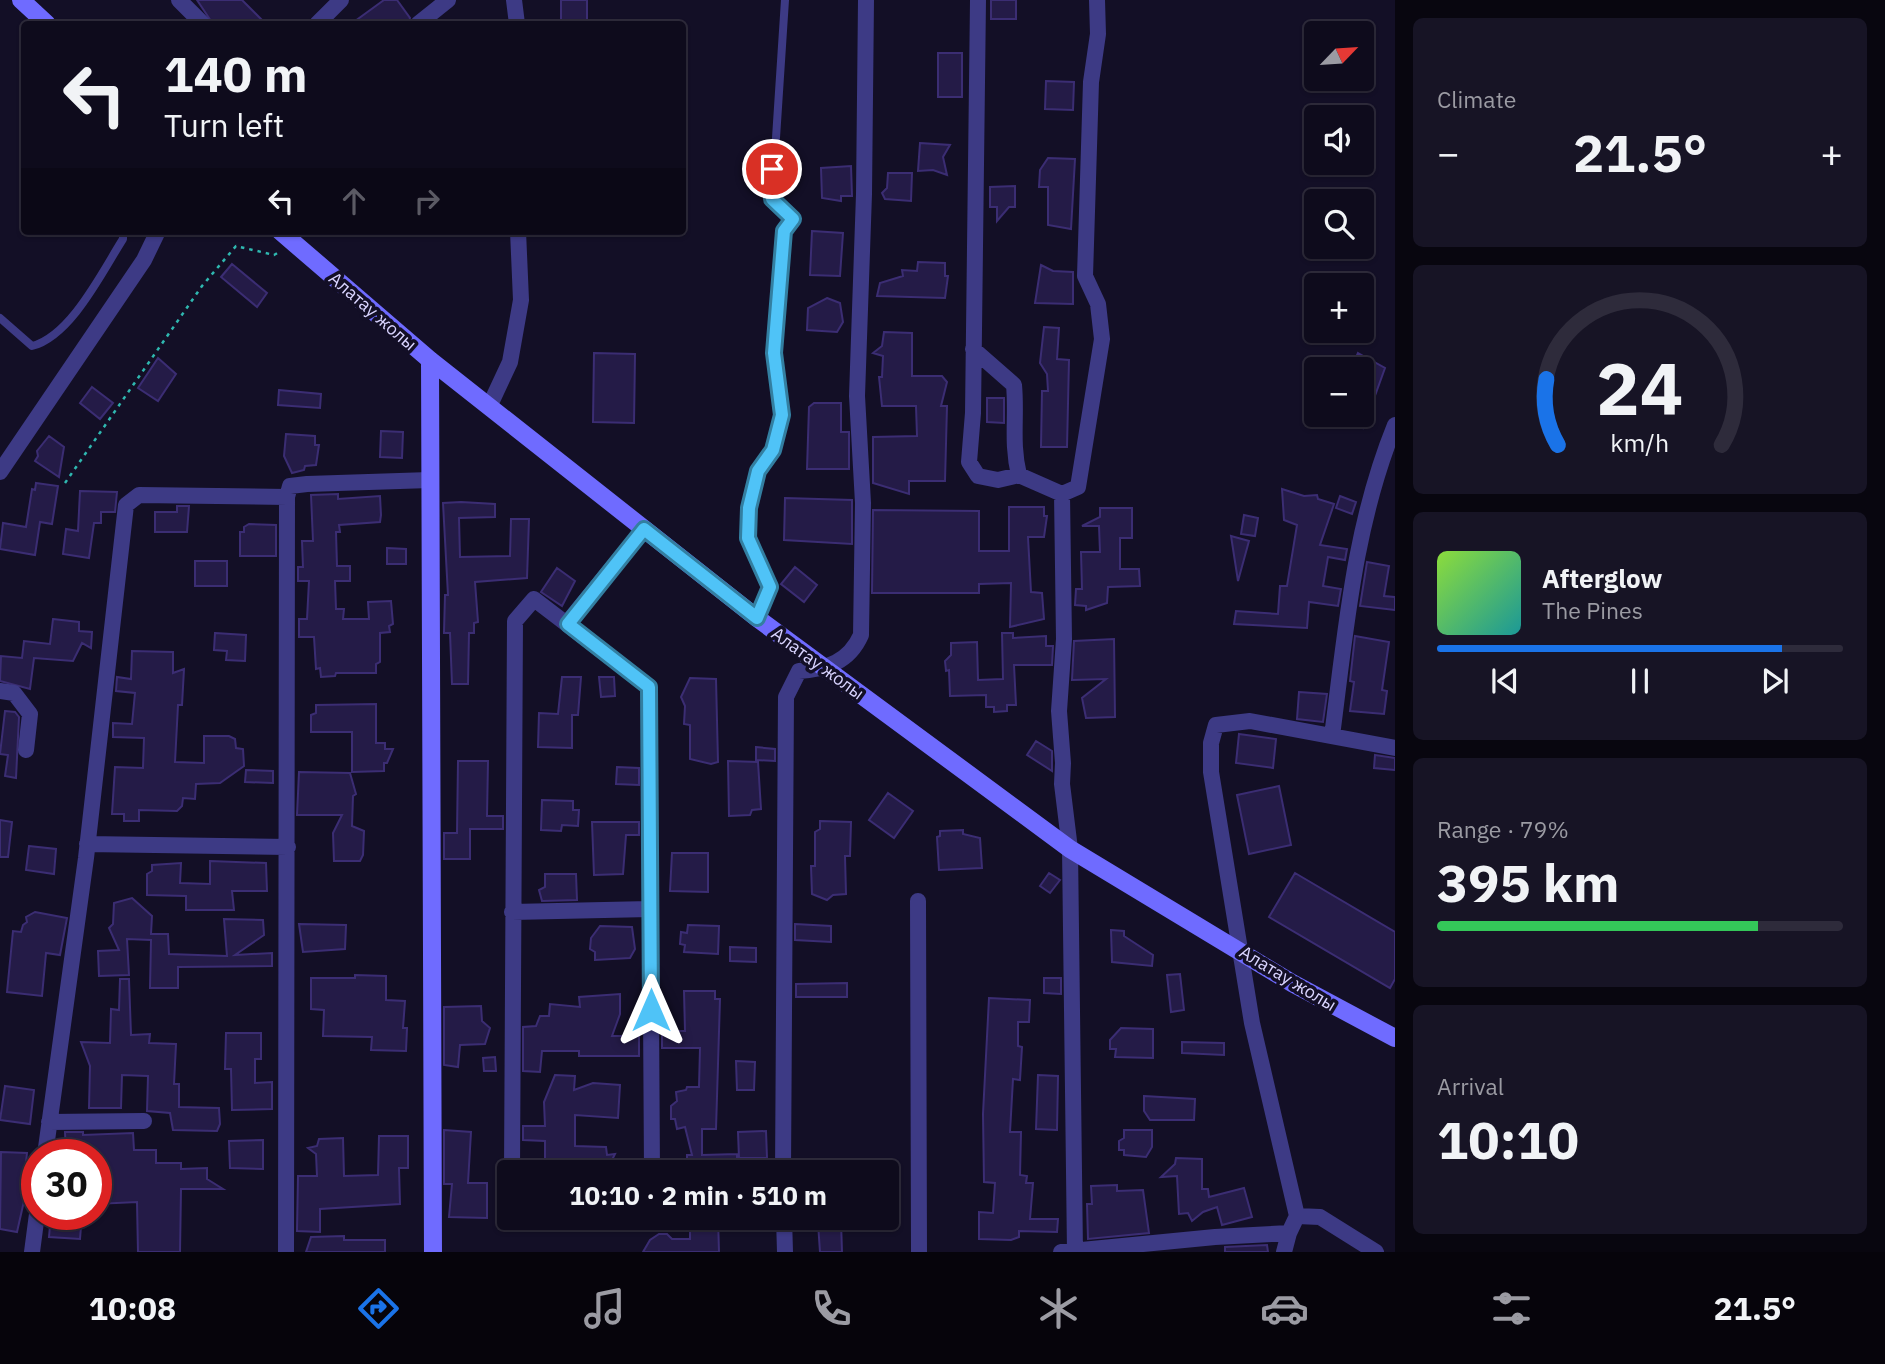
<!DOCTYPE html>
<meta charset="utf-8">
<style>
:root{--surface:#0e0b1c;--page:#171425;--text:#f1f3f6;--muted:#9b9ba3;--line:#2e2b3b;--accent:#1a73e8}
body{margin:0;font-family:"IBM Plex Sans",sans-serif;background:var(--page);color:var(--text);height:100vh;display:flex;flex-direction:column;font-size:26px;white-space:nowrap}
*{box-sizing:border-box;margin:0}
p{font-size:23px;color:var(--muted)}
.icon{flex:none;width:38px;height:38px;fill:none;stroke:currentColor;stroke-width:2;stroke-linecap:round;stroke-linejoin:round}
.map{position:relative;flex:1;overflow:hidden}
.side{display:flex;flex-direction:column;gap:18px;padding:18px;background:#08060f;width:490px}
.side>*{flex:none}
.hud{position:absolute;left:21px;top:21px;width:665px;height:214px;border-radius:7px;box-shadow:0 2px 5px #0004,0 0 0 2px var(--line);background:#0e0b1c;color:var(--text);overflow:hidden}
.needle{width:46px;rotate:65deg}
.tools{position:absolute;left:1304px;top:21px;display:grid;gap:14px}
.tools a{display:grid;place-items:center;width:70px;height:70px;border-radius:7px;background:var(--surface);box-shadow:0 2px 5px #0004,0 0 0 2px var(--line);font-size:35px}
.speed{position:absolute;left:21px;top:1139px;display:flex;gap:14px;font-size:35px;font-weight:700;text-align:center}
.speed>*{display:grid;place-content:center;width:91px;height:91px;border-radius:50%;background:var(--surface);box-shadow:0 2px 5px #0004,0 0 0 2px var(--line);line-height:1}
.speed .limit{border:10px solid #d22;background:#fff;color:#111}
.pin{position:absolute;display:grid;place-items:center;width:60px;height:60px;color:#fff;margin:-30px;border:4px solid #fff;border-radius:50%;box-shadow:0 2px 7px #0007}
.me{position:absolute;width:77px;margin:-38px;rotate:0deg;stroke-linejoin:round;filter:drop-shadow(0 0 5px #0008)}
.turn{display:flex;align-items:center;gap:24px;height:147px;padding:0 28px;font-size:32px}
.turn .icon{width:91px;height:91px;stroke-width:2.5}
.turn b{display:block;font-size:49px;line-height:60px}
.lanes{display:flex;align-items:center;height:66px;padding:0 28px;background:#0003;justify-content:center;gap:35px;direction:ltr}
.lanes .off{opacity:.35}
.big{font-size:52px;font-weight:800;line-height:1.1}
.side .card{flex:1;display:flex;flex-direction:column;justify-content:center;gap:10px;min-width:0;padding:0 24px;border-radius:10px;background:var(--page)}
.side .dial{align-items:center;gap:0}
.dial svg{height:182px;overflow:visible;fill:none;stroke:var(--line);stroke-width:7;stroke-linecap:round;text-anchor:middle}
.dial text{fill:var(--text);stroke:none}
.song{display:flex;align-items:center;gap:21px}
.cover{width:84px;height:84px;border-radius:10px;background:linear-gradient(135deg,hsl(90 70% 55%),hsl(180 70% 35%))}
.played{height:7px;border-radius:4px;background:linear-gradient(90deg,var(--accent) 85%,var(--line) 85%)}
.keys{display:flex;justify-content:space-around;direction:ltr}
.heat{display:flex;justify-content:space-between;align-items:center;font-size:38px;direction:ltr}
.charge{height:10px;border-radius:5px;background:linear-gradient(90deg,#34c759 79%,var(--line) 0)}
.trip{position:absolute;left:497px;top:1160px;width:402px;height:70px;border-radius:7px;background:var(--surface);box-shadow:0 2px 5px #0004,0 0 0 2px var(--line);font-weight:800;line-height:70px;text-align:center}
.tabs{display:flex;height:112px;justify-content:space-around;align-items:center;background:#06040b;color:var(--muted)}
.tabs .icon{width:49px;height:49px}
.tabs .current{color:var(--accent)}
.tabs b{font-size:32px;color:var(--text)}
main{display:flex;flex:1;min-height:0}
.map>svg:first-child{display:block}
.building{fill:#241b47;stroke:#3b2d73;stroke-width:2}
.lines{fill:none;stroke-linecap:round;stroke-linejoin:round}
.path{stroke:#2fb8b0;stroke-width:2.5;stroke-dasharray:3.5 5;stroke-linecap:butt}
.lane{stroke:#3d3a85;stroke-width:8}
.street{stroke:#3d3a85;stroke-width:16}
.secondary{stroke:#6f6bff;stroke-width:18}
.route-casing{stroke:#337fa1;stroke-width:18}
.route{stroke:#4fc3f7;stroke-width:12}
.labels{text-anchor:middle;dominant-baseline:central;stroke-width:7;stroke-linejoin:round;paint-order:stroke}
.street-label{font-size:18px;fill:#d9d4ff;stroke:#130f26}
</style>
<main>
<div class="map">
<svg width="1395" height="1252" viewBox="0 0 1395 1252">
<rect width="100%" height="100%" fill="#130f26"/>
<path class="building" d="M197,0H242L266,24H213Z
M384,0H397L410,18L408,24H351Z
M561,0H587V24H561Z
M991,0H1016V19H991Z
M938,53H962V97H938Z
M1046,81L1074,82L1073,110L1045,109Z
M920,143L950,145L943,157L947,175L933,170L918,171Z
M1048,158L1075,159L1071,229L1048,225V187H1039L1040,170Z
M851,166L852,196H841V201L822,198L821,168Z
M888,173H912L911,201L885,199L882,193L887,188Z
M1015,186V207H1009L997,221V207H990V187Z
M812,231L843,233L840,276L810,275Z
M918,262L945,263V276H948L945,298L877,296L880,283L903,276L902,270L917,271Z
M232,264L267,293L257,307L221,277Z
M1041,265L1053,271L1073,272V304L1035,303Z
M827,298L840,303L843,322L837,332L807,330L808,308Z
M1044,327L1059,328L1057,359L1069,360L1067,447H1041L1042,391H1048L1047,374L1040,363Z
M884,332L912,333V376H942L947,382L941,406H947L945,481H909V494L873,483V437L917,436L916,406H882L879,377H882L883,356L873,353L882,346Z
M594,353L635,354L634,423L593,422Z
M1358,353L1385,368L1363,429L1362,369H1351Z
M158,358L176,374L158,401L138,388Z
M92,387L113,403L100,419L80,403Z
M279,390L321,394L320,408L278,405Z
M987,398H1004V423L987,422Z
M814,403H841V432H849V469H807L809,407Z
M381,431L403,432L402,458L380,457Z
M286,434L315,436V445H319L316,465L305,466L304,470L292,473L284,456Z
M49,436L64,447L59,477L35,461L38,456L37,451Z
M36,483L58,486L52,524L40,522L35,555L0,549L3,523L26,527L32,489L35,490Z
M1282,489L1304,496L1317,495L1318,499L1334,504L1320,545L1347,549L1345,560L1328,557L1323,586L1341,589L1338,606L1309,602L1307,628L1234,624L1236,611L1278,614L1280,586H1287L1297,525L1284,520Z
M80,491L117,492L115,512H101V523H94L89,558L63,554L66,529L78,531Z
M338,494V499L380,496L381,515L380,522L339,525L340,532H336L337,566H350V581H335L336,609H344L343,619H369L368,602L391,601L393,624L389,626L390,632L380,633V662L376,664V673H336L335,676L321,677L320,668L316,669L314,637H299V619H307L309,581H298V567H303L302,541H313L311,495Z
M1340,496L1356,502L1352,514L1336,508Z
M785,498L852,500V544L784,540Z
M461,502L495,504V517L459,518L460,557L510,556L511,519H529L527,578L475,582L478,622L474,623V633H469L468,684H452L450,633H444L445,595H448L443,503Z
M177,506H189L187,532H155V512H177Z
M1009,507H1044V516H1047L1044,537H1028L1031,592L1042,593L1044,619L1010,627L1011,583L979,584V593H872L873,510L979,511V551H1009Z
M1100,508H1132V538H1120V569H1139L1140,586L1108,587L1107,603L1086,610V606L1075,605L1076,589H1082L1081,552H1100L1099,526H1082L1100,517Z
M1244,515L1258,518L1255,536L1241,534Z
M249,524L276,525V556H240V532H244V527Z
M1231,536L1249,541L1238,581Z
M387,548L406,549V564H387Z
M195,561H227V586H195Z
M1367,562L1389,566L1384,596L1395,597V610L1360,606Z
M795,567L817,585L804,602L781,584Z
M557,568L575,581L562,606L541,592Z
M53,619L79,622V631L92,632L91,648L82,643L73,661L34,658L30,689L0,681L1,656L22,658L24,641L50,644Z
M215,633L246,635L245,661L226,660L227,651L214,650Z
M1002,633H1013V638L1046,636V646H1053L1052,665H1014L1016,705H1007V711L994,712V707H986V695L950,696L949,670L946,671L945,661L951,655V643L977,642L978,680L1003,679Z
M1355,636L1389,642L1382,690L1387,691L1384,714L1350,711L1354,682L1350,681Z
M1114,639L1115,717L1086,718L1082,698L1106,679L1072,680L1074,641Z
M132,651L173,652V673L184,669L182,705H178L175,762L204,763V736H229L235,739L236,748L243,749L244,766L220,783L196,784L195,799L183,798L182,806L177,811L139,810V821H124V814H112L115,767L143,768L144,738L113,737V723L132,724L135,693L116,691L117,677L131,679Z
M562,677H581L578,715H572V748L538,747L539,713L558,714Z
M599,677H614L615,696L601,697Z
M690,678L716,679L718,762L711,764L690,759V725L684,724L685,706L681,697Z
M1299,692L1327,694L1323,722L1297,719Z
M376,704V743H385V749H393L387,763H384V771L352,772V732H311V715L316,713V705Z
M5,711L15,712L19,717L16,778L5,776L8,755L0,754Z
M1239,734L1276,739L1273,768L1236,763Z
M1036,741L1052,751V771L1027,755Z
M756,747L775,749V761L756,760Z
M1375,755L1395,758V770L1374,768Z
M458,761H488L487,816H503V829H470V859H444V833H457Z
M728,761L758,762L761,809L752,810L750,815L729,816Z
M617,767L639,768V785L616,784Z
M246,770L273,771V783L245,782Z
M299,772L350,773L356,794L353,796L352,826L364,831L363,855L360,861H334L333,833L342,815H297Z
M1279,786L1291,845L1249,854L1237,795Z
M888,793L913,811L894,838L869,820Z
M542,800L573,801V810H579L578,826L562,825L561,831L541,830Z
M0,820L12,822L8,857H0Z
M820,821L851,822L850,856H845L846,894L833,895L827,900L812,894L811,866H815V832L820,829Z
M592,822H639V835H626L623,874L594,875Z
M963,830V834L980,838L982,868L939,870L937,837L940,836V831Z
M29,846L56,849L54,874L26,870Z
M672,853H708V892L670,891Z
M210,861L266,863L267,891H232L234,910H186V896L147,895V874L152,871V865L181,863L180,883L210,884Z
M1049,873L1060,880L1050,893L1040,886Z
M1295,873L1395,932V979L1390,988L1269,917Z
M545,874H576L577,900L542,901L539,890L545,887Z
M132,898L152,916L151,934H168L169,954L227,956L224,919L263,920L264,935L235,955L272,953V966L178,967V988H150L151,940L127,939L129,975L99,976L98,951L119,950L109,928L113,924L114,903Z
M35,912L67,918L60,955L46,953L42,996L7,992L13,931L21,932L23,925L27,922L26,917Z
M299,924L346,925L345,949L303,952Z
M795,924L831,926V942L795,940Z
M688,925L719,926L718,954L684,952L685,945L680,944L681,932L687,933Z
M600,926L632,927L635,949L630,958L595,960V952L590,949L591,938Z
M1111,930L1124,931V936L1153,955L1152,966L1112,962Z
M730,947L756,948V962L730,961Z
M1180,974L1184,1010L1171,1012L1167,975Z
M355,975L386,976V1000L405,1001L403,1028H407L406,1051L371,1050L372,1037L323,1036L324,1010L311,1009V978H355Z
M1044,978H1061V994L1044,993Z
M120,979H129L131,1035L150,1034L149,1043L176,1044L174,1084H179V1107L219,1108L220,1124L217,1131L173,1130L170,1113L147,1111L148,1076L122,1075L121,1108H89L90,1066L81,1042L110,1043L111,1009L119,1010Z
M847,983V997H796V984Z
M684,991H715V999H720L716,1129H702V1155L737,1154V1172H687V1155H692L685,1127L677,1129L675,1119H671V1106L677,1101L676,1092L686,1090L687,1087H699L700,1048H662V1031H685Z
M620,994V1014L612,1036H639V1056H579V1051H542L540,1072L523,1071V1027L536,1026L540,1016H549L550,1004L580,1007L579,997Z
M989,998L1030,1000L1029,1022H1018V1046L1022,1047L1020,1080L1013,1079L1010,1132H1021L1020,1175L1027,1176L1026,1183H1033L1030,1219H1058L1057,1232L1019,1231V1237L1011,1240L979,1239V1212L993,1213L995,1183L984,1182L983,1114Z
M481,1006L482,1021L490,1028L485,1044L460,1045L458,1067L444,1065V1007Z
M1121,1028L1153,1029V1058L1115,1057L1116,1049H1110V1040Z
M226,1033H261V1059H255V1083L272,1082V1109L232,1110L231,1069H225Z
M1182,1042L1224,1043V1055L1182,1053Z
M495,1057L496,1071H484L483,1058Z
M736,1061L755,1062L754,1090H737Z
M555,1075L575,1076L574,1090L593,1083L620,1085L618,1118L575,1115V1146L606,1147L607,1155L615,1154L606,1172H545V1141L523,1140V1126H545L544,1102Z
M1038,1075L1058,1076L1057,1130L1036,1129Z
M5,1086L34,1090L30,1124L0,1120Z
M1144,1096L1195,1099L1194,1120H1150L1144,1111Z
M444,1130L471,1132L468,1183H487V1218L449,1217L452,1184H444Z
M1124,1130H1152V1147L1146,1157L1124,1155V1150H1119V1141L1124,1138Z
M766,1131L767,1158H739L738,1132Z
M65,1132H83V1135L133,1133L134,1150H156V1163H181V1169L207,1168V1179L223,1189H181L180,1252H138L137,1202L96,1204V1155H66Z
M379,1136H408V1168H399L400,1204L320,1209V1232L297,1231L298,1176H317L316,1154L308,1148L317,1146L319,1139L343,1138L344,1176L378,1175Z
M263,1140V1169L230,1168L229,1141Z
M1,1152L27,1153L23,1188L28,1189L27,1201H24L17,1232L0,1229Z
M1176,1158L1202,1159V1189H1208L1209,1197L1244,1188L1252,1217L1222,1225L1217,1207L1203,1212L1192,1221L1188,1213L1179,1214L1177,1176L1161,1177L1175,1164Z
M1117,1185V1191L1143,1190L1149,1233L1088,1239L1087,1204H1092L1091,1186Z
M51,1214H82L80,1239L49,1237Z
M690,1218H718L719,1252H643L650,1240L659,1234H667L672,1239H690Z
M841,1222L842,1252H820L818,1223Z
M344,1236V1240H385V1252H306L311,1237Z
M1267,1245L1268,1252H1225V1247Z"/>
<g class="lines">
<path class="path" d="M65,483L202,286L236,246L274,255L279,252"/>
<path class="lane" d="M0,318L32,346C71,336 102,272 123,239V231
M757,618L770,587L748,538L749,508L758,471L773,451L782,416L774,353L784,231L793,219L772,199L785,0"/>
<path class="street" d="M179,0L203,24
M514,0L517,24
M978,0L973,413L969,462L978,476L998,480L1019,475L1062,494L1064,639L1059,711L1063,763L1062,784L1070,849L1075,1252
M317,24L341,0
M418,24L448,0
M973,349L1014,385C1017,416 1011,443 1019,475
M489,407L510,362L521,300L518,231
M0,472L144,260L158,231
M1062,494L1078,487L1102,339L1098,304L1085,276L1091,82L1098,34L1097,0
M567,623L644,529
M0,691L14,693L30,714L26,750
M1332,736C1346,629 1354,526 1395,425
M87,844L288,847
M918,901L919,1252
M512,912L650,909
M49,1122L144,1121
M45,1155L86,858L126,505L139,495L287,497
M512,1172L515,621L534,599L649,687L652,1172
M783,1172L786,697L799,671C827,669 849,662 861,635L863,503L857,396L864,194L866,0
M1297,1216L1320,1217L1376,1252
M784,1218L785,1252
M32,1252L37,1214
M286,1252L287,497L290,486L307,484L430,480
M1061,1252L1215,1237L1289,1233L1297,1216L1252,1023L1211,772V743L1216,725L1250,721L1395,748
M1284,1252L1289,1233"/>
<path class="secondary" d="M21,0L47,24
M280,231L430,360L757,618L1070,849L1292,983L1395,1038
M430,360L433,1252"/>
</g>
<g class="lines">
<g class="route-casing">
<path id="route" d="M651,1010L649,687L568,624L644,529L757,618L770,587L748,538L749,508L758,471L773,450L782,415L774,353L784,231L793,219L772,199V169"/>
</g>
<use href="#route" class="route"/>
</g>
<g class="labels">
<g class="street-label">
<text transform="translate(373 311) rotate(41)">Алатау жолы</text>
<text transform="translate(818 663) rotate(36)">Алатау жолы</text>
<text transform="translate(1288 978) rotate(31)">Алатау жолы</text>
</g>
</g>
</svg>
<div class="tools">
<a><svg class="needle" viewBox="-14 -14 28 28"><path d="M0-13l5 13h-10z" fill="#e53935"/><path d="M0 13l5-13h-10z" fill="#9b9ba3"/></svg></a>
<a><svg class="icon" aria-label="sound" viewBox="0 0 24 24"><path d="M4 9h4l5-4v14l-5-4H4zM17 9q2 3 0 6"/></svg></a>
<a><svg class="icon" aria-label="search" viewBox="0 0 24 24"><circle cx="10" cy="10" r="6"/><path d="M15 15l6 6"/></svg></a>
<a>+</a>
<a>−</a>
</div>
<div class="speed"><div class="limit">30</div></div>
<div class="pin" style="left:772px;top:169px;background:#d93025"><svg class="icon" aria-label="arrive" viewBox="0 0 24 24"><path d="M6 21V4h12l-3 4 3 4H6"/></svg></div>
<svg class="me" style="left:651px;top:1010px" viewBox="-20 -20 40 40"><path d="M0-17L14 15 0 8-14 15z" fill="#4fc3f7" stroke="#fff" stroke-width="4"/></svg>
<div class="trip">10:10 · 2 min · 510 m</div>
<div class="hud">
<div class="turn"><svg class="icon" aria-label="left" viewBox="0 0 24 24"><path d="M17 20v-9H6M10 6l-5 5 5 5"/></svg><div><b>140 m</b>Turn left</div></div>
<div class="lanes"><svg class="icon" aria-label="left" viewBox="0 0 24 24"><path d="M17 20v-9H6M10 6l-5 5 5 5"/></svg><svg class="icon off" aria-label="ahead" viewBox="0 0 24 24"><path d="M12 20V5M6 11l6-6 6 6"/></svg><svg class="icon off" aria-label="right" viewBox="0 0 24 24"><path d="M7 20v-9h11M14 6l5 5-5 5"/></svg></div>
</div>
</div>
<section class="side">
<div class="card"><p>Climate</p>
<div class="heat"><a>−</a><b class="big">21.5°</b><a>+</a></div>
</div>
<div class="card dial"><svg viewBox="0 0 100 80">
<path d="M14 69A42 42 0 1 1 86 69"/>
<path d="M14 69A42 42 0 0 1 9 40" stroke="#1a73e8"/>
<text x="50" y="56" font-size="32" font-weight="700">24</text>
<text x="50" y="72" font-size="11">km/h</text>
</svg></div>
<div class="card">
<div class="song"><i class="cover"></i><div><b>Afterglow</b><p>The Pines</p></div></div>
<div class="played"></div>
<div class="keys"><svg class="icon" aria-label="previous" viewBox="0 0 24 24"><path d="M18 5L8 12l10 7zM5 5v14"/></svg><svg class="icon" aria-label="pause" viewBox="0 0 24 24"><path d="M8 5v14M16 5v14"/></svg><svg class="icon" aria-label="next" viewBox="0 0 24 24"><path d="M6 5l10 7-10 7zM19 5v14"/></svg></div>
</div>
<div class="card"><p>Range · 79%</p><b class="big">395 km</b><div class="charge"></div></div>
<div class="card"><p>Arrival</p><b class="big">10:10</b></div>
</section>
</main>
<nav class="tabs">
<b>10:08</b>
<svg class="icon current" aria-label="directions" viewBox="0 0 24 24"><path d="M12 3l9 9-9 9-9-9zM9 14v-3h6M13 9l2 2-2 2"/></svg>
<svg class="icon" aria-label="music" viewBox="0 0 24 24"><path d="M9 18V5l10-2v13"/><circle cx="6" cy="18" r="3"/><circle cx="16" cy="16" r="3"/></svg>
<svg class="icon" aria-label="phone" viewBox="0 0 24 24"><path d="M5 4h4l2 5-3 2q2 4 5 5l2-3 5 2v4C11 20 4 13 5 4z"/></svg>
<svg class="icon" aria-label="climate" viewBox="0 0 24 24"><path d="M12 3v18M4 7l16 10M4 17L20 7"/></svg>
<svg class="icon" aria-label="car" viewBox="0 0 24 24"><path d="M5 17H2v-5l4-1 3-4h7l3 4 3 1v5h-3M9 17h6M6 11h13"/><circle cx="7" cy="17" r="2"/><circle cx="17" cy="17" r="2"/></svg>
<svg class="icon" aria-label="filters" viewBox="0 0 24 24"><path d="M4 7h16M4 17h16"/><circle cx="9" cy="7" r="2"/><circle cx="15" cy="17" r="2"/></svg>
<b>21.5°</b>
</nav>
